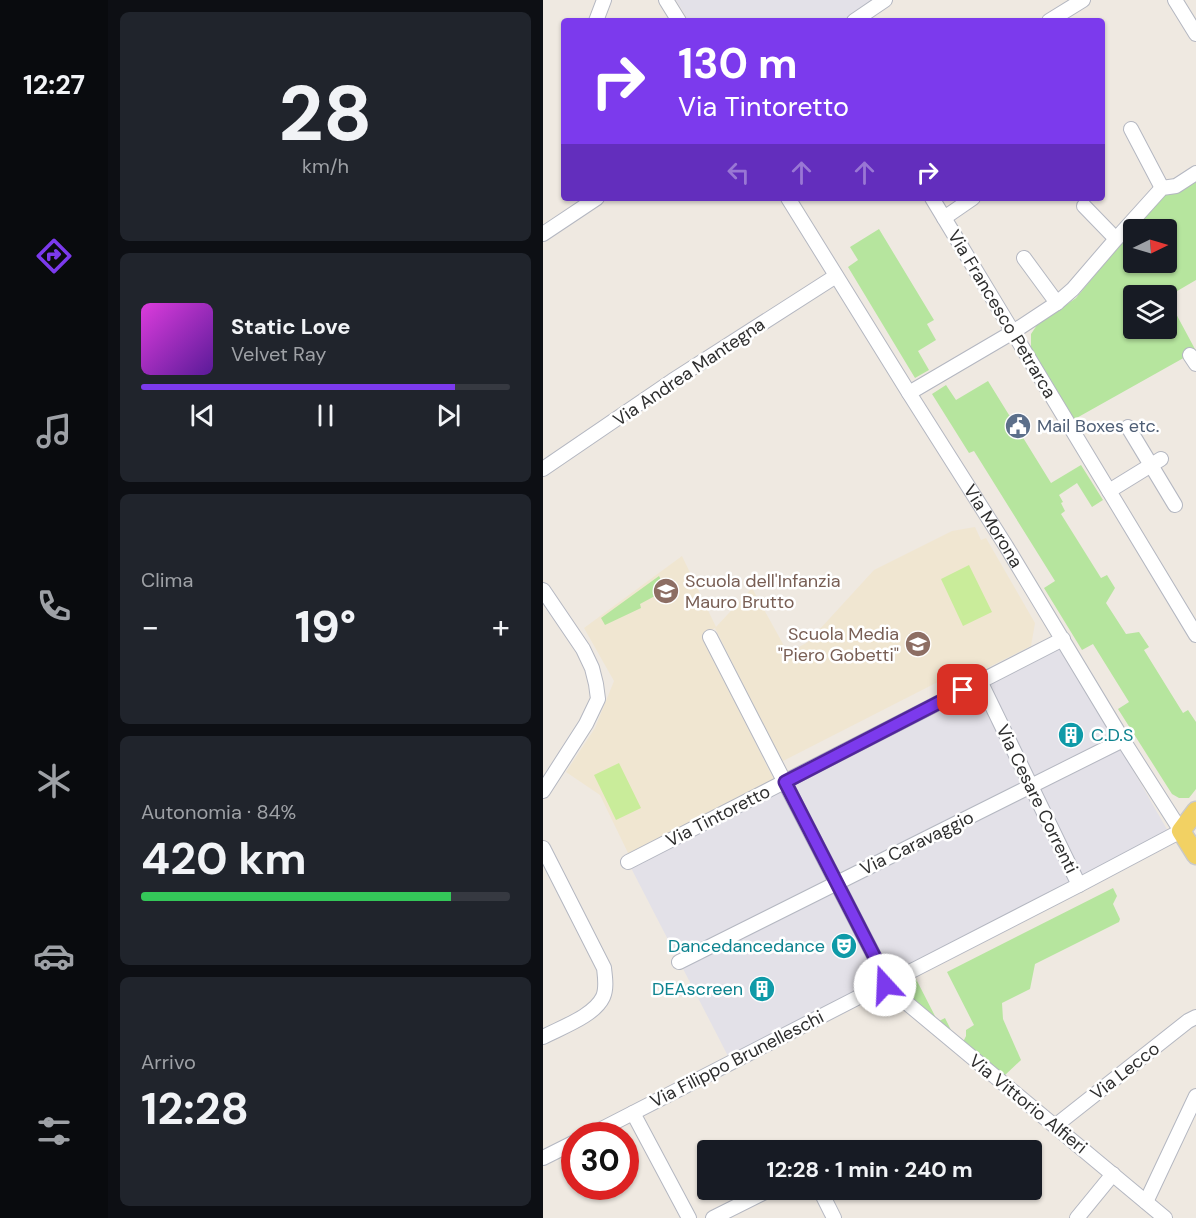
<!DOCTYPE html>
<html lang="it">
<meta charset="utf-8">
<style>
:root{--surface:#171b24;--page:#20242c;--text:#f1f3f6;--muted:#9ea1a6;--line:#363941;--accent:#7c3aed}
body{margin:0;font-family:"DM Sans",sans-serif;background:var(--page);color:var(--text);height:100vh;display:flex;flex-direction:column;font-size:22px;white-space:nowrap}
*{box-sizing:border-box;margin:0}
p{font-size:20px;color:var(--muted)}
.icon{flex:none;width:33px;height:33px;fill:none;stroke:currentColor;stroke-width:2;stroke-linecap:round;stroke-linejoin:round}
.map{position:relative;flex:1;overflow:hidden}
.side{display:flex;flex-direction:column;gap:12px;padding:12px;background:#0d0f14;width:435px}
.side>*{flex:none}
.hud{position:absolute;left:18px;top:18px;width:544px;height:183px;border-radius:6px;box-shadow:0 2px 4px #0004;background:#7c3aed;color:#fff;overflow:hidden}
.needle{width:39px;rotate:85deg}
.buttons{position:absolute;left:580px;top:219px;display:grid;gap:12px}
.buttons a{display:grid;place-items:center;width:54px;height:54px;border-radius:6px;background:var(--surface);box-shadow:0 2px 4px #0004;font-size:30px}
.speed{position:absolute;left:18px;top:1122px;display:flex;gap:12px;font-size:30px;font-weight:700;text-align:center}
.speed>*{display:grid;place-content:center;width:78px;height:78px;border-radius:50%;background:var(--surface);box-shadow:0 2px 4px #0004;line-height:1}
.speed .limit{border:9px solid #d22;background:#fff;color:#111}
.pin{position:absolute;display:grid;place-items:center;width:51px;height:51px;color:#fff;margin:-26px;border-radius:12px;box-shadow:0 3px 9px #0006}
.me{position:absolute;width:66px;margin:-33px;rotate:340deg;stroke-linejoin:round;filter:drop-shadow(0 0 4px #0008)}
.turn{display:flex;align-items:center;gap:21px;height:126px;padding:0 18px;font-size:27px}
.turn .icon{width:78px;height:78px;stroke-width:2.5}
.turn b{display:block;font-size:42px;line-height:51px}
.lanes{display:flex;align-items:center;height:57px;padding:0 18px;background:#0003;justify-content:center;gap:30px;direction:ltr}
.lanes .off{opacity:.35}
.big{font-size:45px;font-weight:700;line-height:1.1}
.side .tile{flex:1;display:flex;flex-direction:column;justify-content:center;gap:9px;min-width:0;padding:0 21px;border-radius:9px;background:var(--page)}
.side .dial{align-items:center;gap:0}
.dial b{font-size:78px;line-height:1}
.song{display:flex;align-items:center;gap:18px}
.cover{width:72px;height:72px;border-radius:9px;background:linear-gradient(135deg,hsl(300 70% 55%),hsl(270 70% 35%))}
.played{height:6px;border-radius:3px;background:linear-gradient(90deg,var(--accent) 85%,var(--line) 85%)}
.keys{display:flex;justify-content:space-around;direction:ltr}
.heat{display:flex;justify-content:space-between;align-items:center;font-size:33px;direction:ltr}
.charge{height:9px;border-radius:4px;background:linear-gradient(90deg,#34c759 84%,var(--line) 0)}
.trip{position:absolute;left:154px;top:1140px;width:345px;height:60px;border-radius:6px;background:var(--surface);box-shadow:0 2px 4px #0004;font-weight:700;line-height:60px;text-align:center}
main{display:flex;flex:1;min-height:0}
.tabs{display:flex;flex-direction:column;width:108px;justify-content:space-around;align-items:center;background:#090b0e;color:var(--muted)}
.tabs .icon{width:42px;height:42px}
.tabs .on{color:var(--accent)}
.tabs b{font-size:27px;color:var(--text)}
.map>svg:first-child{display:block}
.industrial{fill:#e3e1e8}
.education{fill:#f0e6d1}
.green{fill:#b6e59e;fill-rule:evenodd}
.pitch{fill:#c9ec9a}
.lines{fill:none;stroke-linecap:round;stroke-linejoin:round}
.minor-casing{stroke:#b4b7c1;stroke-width:16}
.major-casing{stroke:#c9c9c9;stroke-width:21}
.minor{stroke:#fff;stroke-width:14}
.major{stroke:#f2d163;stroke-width:18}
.route-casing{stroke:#51269a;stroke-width:15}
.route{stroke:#7c3aed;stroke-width:10}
.labels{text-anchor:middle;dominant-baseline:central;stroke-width:5;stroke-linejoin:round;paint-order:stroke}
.street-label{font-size:18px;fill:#2e2e2e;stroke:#fff}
.service-label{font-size:18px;fill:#4e5e75;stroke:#fff;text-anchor:start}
.education-label{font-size:18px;fill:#785e54;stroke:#fff;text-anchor:start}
.culture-label{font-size:18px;fill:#0d838f;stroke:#fff;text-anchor:end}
</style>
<main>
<nav class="tabs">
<b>12:27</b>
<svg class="icon on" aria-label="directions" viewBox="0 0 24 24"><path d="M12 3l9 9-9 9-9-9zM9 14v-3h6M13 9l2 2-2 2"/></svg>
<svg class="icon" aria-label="music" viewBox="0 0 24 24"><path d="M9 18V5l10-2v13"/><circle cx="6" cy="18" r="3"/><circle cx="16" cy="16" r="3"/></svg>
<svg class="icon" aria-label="phone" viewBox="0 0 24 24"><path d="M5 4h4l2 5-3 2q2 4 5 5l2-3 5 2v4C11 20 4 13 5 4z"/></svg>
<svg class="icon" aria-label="climate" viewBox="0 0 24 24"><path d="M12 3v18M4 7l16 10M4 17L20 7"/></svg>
<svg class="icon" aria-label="car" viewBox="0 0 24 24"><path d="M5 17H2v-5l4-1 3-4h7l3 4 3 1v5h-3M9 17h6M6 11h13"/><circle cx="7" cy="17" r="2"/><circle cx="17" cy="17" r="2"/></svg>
<svg class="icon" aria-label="filters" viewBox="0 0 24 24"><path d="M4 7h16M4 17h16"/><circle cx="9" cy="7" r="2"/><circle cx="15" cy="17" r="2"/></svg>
</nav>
<section class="side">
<div class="tile dial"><b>28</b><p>km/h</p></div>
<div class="tile">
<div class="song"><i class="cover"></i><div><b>Static Love</b><p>Velvet Ray</p></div></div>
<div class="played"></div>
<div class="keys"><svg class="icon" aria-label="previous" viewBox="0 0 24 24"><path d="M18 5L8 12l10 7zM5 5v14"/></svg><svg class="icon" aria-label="pause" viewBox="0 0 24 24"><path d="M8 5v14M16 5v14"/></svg><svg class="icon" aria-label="next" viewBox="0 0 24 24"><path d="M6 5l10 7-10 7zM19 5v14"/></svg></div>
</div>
<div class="tile"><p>Clima</p>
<div class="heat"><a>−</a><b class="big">19°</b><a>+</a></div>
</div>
<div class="tile"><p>Autonomia · 84%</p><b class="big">420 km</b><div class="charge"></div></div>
<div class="tile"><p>Arrivo</p><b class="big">12:28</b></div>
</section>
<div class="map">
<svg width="653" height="1218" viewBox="0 0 653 1218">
<rect width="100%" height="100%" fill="#efe9e1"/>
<path class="industrial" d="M133,0H331L298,21H146Z
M518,644L626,833L186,1058L86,864Z"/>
<path class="education" d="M432,527L438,540L443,538L492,623L488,646L444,668L432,663L238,762L172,628L159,636L231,780L86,855L57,795L23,772L52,728L71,681L41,628L139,556L173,627L209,588L245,653L265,642L331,570L409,531Z"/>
<path class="green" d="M653,181V280L624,297L653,351L530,420L488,351V334L494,325L533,298L618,195L639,190ZM591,230H624V262H591ZM591,296H624V328H591Z
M336,229L391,320L384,324L393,340L375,351L386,370L372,378L305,267L315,260L307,247Z
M445,381L508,483L538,465L560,500L549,507L534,483L516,495L520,502L518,503L522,511L518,514L558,578L564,575L572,588L563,603L583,634L596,632L606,647L601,650L640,713L645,710L653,722V789L646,798H636L629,794L575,709L586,702L550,644L539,650L501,588L512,581L431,451L426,453L389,394L403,385L413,400Z
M116,576L123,590L97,604L98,608L62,625L58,618Z
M570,888L574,896L570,904L577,919L576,922L492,964L487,989L459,1003L460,1019L478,1060L461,1076L420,1042L423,1036V1030L431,1025L404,972Z
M373,979L393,1018L396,1021L402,1018L409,1032L367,998C363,990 364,983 373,979Z"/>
<path class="pitch" d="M426,565L449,612L420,626L398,579Z
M76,763L98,808L73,820L51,775Z"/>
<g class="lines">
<g class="minor-casing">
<g id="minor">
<path d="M123,0L136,21"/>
<path d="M632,0L653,34"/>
<path d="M53,21L61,0"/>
<path d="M311,21L342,0"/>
<path d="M506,21L540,0"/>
<path d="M588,129L619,188"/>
<path id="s1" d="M245,198L366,393L463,546L580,740L638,831L536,885L349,981"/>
<path d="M389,198L653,635"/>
<path d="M541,206L573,239"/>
<path d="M401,218L430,198"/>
<path d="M0,234L54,198"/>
<path d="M481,258L514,303"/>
<path d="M647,355L653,364"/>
<path d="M366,393L470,332L514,303L530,289L573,239L619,188L633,186L653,173"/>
<path d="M585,427L632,505"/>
<path d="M0,469L129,381L293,276"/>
<path d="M566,491L618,459"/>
<path d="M0,590L40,649L49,668L53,684L55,699L43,724L0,791"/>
<path d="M167,637L344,981"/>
<path d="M437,681L536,885"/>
<path d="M0,848L61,968C62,977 64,988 60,997C51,1016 19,1027 0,1037"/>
<path d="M85,862L520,639"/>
<path d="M136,962C284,887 433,815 580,740"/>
<path d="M347,989L622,1218"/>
<path d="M90,1113L146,1218"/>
<path d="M512,1126L645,1021L653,1017"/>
<path d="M45,1136L343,983"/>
<path d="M0,1158L32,1142"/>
<path d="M277,1190L291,1218"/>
<path d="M603,1202L653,1096"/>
<path d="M170,1218L226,1190"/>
<path d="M534,1218L570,1174"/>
</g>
</g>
<g class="major-casing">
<path id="major" d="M653,811L638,831L653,855"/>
</g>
<use href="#minor" class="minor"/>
<use href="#major" class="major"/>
</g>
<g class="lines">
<g class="route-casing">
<path id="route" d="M342,985L344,981L242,782L420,690"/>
</g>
<use href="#route" class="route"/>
</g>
<defs>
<g id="civic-disc" transform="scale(1.35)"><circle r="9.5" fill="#5c6f8a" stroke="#fff"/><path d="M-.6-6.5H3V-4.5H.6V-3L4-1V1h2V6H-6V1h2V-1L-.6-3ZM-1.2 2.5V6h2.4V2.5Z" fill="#fff"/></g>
<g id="school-disc" transform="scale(1.35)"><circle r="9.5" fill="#8d6e63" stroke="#fff"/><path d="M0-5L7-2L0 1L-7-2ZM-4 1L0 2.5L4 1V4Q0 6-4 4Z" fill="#fff"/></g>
<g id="building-disc" transform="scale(1.35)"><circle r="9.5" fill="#0f9aa8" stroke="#fff"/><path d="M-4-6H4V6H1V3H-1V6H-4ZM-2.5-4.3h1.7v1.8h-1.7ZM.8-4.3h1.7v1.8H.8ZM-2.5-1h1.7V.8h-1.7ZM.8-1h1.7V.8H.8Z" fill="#fff"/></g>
<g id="theatre-disc" transform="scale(1.35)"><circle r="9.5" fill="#0f9aa8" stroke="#fff"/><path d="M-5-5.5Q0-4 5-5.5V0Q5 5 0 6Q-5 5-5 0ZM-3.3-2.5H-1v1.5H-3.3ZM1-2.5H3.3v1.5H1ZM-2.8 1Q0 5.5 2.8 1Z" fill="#fff"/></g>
</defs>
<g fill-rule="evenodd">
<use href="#civic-disc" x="475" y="426"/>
<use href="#school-disc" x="123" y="591"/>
<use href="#school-disc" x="375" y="644"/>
<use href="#building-disc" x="528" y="735"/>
<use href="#theatre-disc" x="301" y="946"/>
<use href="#building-disc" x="219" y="989"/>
</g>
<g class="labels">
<g class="street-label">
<text transform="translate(459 314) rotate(59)">Via Francesco Petrarca</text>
<text transform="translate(146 372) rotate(-34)">Via Andrea Mantegna</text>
<text stroke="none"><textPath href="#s1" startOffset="387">Via Morona</textPath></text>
<text transform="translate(494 799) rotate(64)">Via Cesare Correnti</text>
<text transform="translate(175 816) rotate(-27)">Via Tintoretto</text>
<text transform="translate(374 843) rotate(-26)">Via Caravaggio</text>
<text transform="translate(194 1059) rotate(-27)">Via Filippo Brunelleschi</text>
<text transform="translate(582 1071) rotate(-38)">Via Lecco</text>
<text transform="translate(485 1104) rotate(39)">Via Vittorio Alfieri</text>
</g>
<g class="service-label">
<text x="494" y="426">Mail Boxes etc.</text>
</g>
<g class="education-label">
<text x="142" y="581">Scuola dell'Infanzia<tspan x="142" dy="21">Mauro Brutto</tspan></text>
<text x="356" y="634" text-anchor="end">Scuola Media<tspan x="356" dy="21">"Piero Gobetti"</tspan></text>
</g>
<g class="culture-label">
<text x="548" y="735" text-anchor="start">C.D.S</text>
<text x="282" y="946">Dancedancedance</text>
<text x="200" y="989">DEAscreen</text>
</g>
</g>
</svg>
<div class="buttons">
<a><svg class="needle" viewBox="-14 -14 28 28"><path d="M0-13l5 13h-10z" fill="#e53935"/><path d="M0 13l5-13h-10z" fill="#9ea1a6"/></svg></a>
<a><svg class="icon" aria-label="layers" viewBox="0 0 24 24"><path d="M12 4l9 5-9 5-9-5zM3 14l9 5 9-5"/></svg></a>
</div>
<div class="speed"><div class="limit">30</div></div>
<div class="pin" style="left:420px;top:690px;background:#d93025"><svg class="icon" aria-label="arrive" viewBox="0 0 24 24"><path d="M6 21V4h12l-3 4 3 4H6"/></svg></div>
<svg class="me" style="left:342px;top:985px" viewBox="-20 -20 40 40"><circle r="19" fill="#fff"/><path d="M0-13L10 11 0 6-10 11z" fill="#7c3aed"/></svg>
<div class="trip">12:28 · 1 min · 240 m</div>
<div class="hud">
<div class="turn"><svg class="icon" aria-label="right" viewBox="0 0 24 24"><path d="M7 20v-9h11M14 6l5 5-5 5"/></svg><div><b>130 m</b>Via Tintoretto</div></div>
<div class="lanes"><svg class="icon off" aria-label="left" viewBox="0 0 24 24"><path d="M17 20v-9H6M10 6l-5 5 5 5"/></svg><svg class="icon off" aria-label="ahead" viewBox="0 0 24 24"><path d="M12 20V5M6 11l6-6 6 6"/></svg><svg class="icon off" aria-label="ahead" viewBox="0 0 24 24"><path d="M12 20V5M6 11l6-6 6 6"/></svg><svg class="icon" aria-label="right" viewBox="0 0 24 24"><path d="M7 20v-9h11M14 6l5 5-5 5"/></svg></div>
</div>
</div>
</main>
